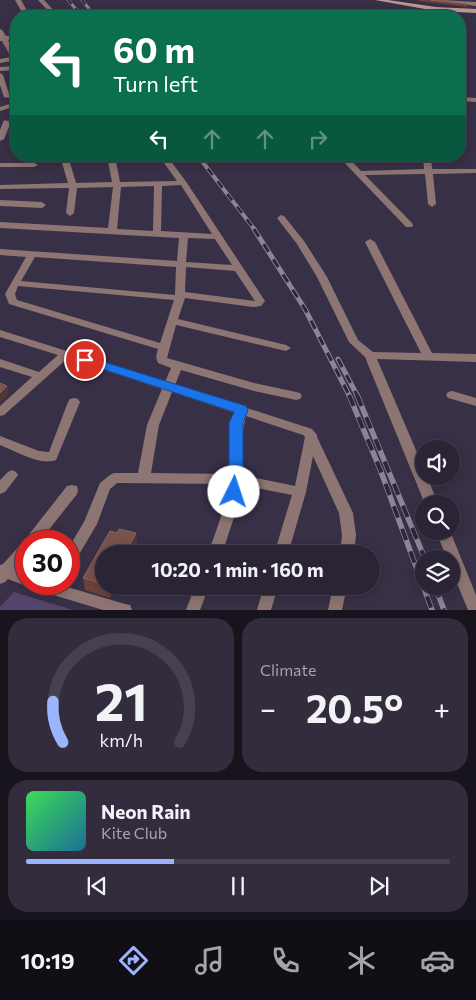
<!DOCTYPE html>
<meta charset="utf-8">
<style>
:root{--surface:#2a2434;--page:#322c3c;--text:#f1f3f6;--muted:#a5a4ac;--line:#46414f;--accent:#9ab5fd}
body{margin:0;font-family:Commissioner,sans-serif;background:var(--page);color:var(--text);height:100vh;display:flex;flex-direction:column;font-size:19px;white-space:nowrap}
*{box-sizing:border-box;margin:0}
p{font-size:16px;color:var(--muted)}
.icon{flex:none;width:28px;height:28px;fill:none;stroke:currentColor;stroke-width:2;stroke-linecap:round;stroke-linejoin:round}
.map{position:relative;height:610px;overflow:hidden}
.sheet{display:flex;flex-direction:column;gap:8px;padding:8px;background:#17141d;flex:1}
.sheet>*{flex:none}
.banner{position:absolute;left:10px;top:10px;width:456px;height:152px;border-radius:20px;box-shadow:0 2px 12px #0003,0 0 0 1px var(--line);background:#0b6e4f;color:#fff;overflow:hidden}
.buttons{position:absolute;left:415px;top:440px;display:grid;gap:10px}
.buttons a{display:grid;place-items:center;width:45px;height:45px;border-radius:50%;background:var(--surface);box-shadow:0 2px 12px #0003,0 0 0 1px var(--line);font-size:25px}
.speed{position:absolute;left:15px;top:530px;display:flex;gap:10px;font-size:25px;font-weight:700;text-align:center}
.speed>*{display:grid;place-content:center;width:65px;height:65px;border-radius:50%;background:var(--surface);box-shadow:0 2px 12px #0003,0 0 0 1px var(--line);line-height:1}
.speed .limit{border:8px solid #d22;background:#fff;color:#111}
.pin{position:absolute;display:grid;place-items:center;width:42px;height:42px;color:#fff;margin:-21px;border:2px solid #fff;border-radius:50%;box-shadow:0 1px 5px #0007}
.me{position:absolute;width:55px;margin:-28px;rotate:4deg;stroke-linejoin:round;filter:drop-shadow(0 0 4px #0008)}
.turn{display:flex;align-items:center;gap:18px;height:105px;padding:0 20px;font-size:22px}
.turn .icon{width:65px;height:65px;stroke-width:2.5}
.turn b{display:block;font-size:35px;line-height:42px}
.lanes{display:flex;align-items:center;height:48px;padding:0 20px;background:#0003;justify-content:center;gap:25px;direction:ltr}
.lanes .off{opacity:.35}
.big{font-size:38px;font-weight:700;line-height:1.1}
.sheet .tile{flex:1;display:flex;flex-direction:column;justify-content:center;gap:8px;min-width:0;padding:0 18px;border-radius:20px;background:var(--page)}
.sheet .dial{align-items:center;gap:0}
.dial svg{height:130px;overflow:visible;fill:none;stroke:var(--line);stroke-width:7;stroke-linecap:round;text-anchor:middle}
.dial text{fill:var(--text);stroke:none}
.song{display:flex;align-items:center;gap:15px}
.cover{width:60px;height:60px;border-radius:8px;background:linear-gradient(135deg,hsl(130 70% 55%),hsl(200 70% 35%))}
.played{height:5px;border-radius:2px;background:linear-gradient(90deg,var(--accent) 35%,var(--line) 35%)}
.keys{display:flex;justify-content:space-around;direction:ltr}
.heat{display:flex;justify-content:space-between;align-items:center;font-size:28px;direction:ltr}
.sheet .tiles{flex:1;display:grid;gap:8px;grid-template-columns:1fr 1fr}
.tile:last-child{grid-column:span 2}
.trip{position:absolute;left:95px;top:545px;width:285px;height:50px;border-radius:25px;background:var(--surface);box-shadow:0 2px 12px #0003,0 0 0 1px var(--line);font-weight:700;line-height:50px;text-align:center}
.dock{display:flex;height:80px;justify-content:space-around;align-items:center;background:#110e15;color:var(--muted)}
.dock .icon{width:35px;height:35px}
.dock .selected{color:var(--accent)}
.dock b{font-size:22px;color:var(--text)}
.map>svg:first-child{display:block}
.green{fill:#55456c}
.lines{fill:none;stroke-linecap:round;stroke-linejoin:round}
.street{fill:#8d7573;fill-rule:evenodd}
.secondary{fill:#bf9895;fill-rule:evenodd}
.rail-far3-casing{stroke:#8b8596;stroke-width:3}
.rail-far2-casing{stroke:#8b8596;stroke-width:4}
.rail-far1-casing{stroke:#8b8596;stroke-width:5}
.rail-casing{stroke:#8b8596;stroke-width:5.5}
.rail-far3{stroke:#2e263b;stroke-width:2;stroke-dasharray:5.5;stroke-linecap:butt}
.rail-far2{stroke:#2e263b;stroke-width:2.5;stroke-dasharray:8;stroke-linecap:butt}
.rail-far1{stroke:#2e263b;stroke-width:3;stroke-dasharray:9;stroke-linecap:butt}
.rail{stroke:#2e263b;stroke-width:4;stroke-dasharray:12;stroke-linecap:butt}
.wall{fill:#6e423b}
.shaded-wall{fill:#543538}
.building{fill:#79524c;stroke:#876563}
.route{fill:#1a73e8;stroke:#114b97}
</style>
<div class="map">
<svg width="476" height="610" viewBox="0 0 476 610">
<rect width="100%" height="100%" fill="#383046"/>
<path class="green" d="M14,592L73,610H0V607Z"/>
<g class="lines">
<path class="street" d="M15,0H21L30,16H24Z
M38,0H44L59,16H53Z
M443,0L476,2V6L446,2Z
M0,29L2,30L6,36L16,35V39L8,40L16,54V58L12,61L0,63V59L11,57L2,41H0Z
M16,66V70L0,71V67Z
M0,73L3,75L10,97L9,98L4,97L0,85Z
M460,97L476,98V102L460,101Z
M16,102V106L0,111V107Z
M4,120L11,122L4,139L0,141V130Z
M60,156H68L76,183L112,182L107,156H115L120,182L177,181L159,156H167L187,183L265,301L261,306L253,307L185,298L178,319L286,345L291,348L286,351L176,325L167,358L254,383L296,392L300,393L302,396L300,399L296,400L254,391L181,370L175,385L312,429L317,435V437L353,513L356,535L354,554H340L342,535L339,513L313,456L306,492L288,554H274L292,495L242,485L237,508L222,554H208L224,508L229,484L117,483L110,489L97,524L74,563L69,565V547L84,522L100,483L110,475L114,473H138L147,425L162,389L68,358L4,415L0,416V406L32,377L0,367V359L39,372L58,355L0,337V330L165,382L171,368L158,363L156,357L158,349L9,304L5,294L26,257L0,255V249L177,261L179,238L0,228V222L108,228L113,187L77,188L74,213L70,216L66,213L69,188L0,189V185L68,183ZM181,185L212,234L161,231L162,186ZM154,186L153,231L117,229L121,187ZM188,238L215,239L232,265L186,262ZM35,257L176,267L175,295L21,281ZM186,267L235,271L255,301L185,292ZM18,286L174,300L160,343L17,300L15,294ZM172,392L235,413L230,435V474L151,473L159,425ZM246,416L303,435L305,437L295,486L242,475V435Z
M338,156H347L361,171L424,169L423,156H431L432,169H476V173L433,174L436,204L432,207L428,204L425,174L365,175L412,223L413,225L412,227H406Z
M0,163H34L38,165L34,167H0Z
M0,200L42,202L46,205L42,208L0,206Z
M281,215L284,216L304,241L327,277L358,340L373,352L421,353L365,242L370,239L375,242L432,353L476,354V362L377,359L424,469V476H427L438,504H425L365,357L349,342L317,277L297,244L277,218Z
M452,391L476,398V406L448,398L446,395L448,392Z
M74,398L78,399L80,402L56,460C39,466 16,451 0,445V436L39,451L49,452L68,402L70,399Z
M12,470L16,472L18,475L5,492L0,494V480L8,472Z
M72,485L77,486L78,490L77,494L40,541H26V557L16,569L26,574V584H57L125,604L130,605L132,610H103L37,590L32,588L30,585L26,586L8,579L5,582L0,584V565L3,564L21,544L26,542L27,537L67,486Z
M436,531H450L476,595V610H468L451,569V559H447Z
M195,586H209L200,610H186Z
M264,586H278L271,610H257Z
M333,586H347L342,610H328Z"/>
<path class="secondary" d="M375,0H388L436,7L476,9V13L436,11Z"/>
<g class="rail-far3-casing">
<path id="rail-far3" d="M68,0L82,16
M82,0L95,16"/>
</g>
<g class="rail-far2-casing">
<path id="rail-far2" d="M198,156L255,230"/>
</g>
<g class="rail-far1-casing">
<path id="rail-far1" d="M254,229L305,309L350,397
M338,359L358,397"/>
</g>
<g class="rail-casing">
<path id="rail" d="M349,395L380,469L432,610
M357,395L425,559
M435,586L444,610"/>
</g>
<use href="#rail-far3" class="rail-far3"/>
<use href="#rail-far2" class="rail-far2"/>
<use href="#rail-far1" class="rail-far1"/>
<use href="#rail" class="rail"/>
</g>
<path class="wall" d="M418,0H445L446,1L467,4V7L418,1Z
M119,529L136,533L137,546L133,554H104V586H116L110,598L85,590L83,578L110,531L117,533Z"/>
<path class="shaded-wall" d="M7,386L9,394L0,402V393Z
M136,533L137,546L133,554H125Z
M108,586H116L110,598Z"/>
<path class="building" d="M431,0H445L446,1L467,4Z
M0,383L7,386L0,393Z
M119,529L136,533L125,554H104V584L83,578L110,531L117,533Z"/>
<path class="route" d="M85,356L246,406L248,410L243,423V479L239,497L234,498L229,497L227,492L229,479V423L234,412L81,362L79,360Z"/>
</svg>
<div class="buttons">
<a><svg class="icon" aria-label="sound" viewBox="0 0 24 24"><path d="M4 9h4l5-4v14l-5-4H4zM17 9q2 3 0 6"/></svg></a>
<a><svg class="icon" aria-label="search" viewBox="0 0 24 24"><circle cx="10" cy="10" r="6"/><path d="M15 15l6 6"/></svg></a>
<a><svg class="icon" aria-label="layers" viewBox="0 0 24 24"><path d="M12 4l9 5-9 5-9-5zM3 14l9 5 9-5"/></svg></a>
</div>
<div class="speed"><div class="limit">30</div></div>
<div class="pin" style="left:85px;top:360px;background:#d93025"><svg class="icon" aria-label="arrive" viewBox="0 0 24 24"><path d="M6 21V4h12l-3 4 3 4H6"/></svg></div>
<svg class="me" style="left:234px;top:492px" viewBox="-20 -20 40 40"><circle r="19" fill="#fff"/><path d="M0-13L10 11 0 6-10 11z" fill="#1a73e8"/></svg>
<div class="trip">10:20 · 1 min · 160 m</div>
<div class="banner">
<div class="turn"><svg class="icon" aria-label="left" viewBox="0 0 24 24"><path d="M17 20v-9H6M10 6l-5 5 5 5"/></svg><div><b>60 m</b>Turn left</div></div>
<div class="lanes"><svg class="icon" aria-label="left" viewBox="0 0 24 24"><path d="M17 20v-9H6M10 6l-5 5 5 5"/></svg><svg class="icon off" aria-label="ahead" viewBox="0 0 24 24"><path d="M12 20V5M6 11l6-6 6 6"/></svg><svg class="icon off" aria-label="ahead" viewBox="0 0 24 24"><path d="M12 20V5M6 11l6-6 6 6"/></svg><svg class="icon off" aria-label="right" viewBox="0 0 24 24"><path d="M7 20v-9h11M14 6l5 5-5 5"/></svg></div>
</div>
</div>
<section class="sheet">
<div class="tiles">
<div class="tile dial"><svg viewBox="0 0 100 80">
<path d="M14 69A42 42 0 1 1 86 69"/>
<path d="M14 69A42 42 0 0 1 8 44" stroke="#9ab5fd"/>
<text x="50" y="56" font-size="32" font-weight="700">21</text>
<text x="50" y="72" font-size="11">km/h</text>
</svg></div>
<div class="tile"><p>Climate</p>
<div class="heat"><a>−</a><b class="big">20.5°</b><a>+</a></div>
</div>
<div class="tile">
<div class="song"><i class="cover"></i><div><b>Neon Rain</b><p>Kite Club</p></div></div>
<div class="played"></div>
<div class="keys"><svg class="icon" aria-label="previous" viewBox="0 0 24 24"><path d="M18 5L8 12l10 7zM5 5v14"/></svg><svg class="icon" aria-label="pause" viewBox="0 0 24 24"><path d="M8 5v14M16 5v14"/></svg><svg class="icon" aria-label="next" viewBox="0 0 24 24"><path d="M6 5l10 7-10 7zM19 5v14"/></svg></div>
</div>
</div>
</section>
<nav class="dock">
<b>10:19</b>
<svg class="icon selected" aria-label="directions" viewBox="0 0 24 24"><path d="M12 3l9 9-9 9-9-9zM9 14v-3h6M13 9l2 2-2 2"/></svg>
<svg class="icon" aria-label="music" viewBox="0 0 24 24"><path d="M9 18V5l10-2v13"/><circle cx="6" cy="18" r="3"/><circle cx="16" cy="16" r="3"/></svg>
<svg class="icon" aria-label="phone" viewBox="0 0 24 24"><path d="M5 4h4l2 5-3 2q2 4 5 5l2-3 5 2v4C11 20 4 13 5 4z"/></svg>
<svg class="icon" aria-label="climate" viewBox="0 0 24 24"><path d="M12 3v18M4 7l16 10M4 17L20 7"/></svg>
<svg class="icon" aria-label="car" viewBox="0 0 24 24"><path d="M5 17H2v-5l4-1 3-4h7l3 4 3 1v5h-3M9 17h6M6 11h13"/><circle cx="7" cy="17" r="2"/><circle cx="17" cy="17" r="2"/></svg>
</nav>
